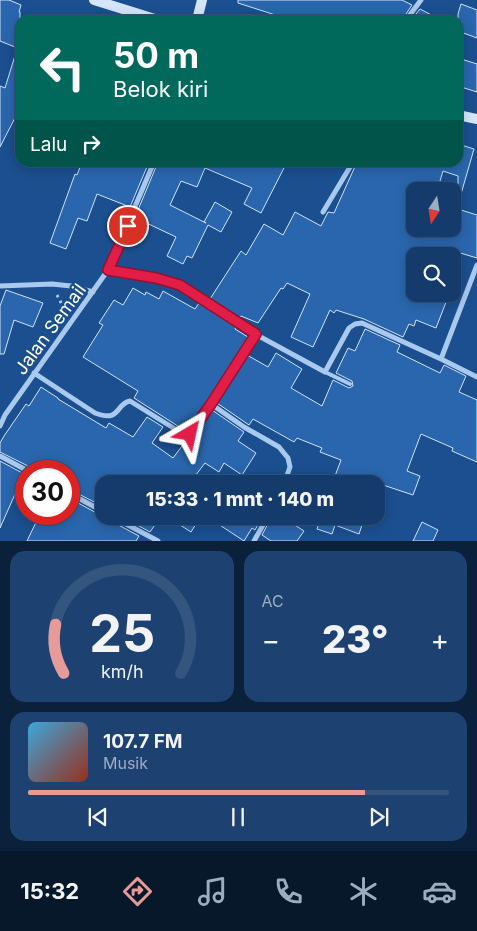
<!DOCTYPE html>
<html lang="id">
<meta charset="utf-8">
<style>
:root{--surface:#143b6b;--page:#1d4271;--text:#f1f3f6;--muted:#9dadc1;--line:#33557e;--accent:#e69b98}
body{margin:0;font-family:Inter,sans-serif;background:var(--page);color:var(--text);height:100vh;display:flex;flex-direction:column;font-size:19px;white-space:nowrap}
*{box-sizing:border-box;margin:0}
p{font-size:16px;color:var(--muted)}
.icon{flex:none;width:28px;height:28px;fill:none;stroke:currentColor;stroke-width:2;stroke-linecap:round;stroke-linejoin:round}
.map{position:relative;height:541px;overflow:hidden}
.details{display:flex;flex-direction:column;gap:10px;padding:10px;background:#0b203b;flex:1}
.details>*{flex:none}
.guide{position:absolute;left:15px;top:15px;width:448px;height:152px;border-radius:15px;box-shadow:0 2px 12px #0003,0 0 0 1px var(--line);background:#00695c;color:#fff;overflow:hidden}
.needle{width:32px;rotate:192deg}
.buttons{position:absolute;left:406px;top:182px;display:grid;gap:10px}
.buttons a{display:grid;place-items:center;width:55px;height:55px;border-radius:10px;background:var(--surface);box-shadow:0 2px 12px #0003,0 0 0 1px var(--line);font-size:25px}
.speed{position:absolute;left:15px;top:460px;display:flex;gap:10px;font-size:25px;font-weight:700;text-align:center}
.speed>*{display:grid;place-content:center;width:65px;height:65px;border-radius:50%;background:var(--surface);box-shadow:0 2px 12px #0003,0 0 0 1px var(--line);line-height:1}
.speed .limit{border:8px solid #d22;background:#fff;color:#111}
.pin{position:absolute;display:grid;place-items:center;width:42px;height:42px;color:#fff;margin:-21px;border:2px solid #fff;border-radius:50%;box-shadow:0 1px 5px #0007}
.me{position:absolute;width:55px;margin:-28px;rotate:36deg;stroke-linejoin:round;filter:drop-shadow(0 0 4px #0008)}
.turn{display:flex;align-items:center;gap:18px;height:105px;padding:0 15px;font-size:22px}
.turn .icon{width:65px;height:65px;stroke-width:2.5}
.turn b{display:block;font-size:35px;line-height:42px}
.then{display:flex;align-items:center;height:48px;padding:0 15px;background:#0003;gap:10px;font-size:19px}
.big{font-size:38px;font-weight:800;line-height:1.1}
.details .widget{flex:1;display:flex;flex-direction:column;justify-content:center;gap:8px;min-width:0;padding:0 18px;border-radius:15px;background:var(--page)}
.details .dial{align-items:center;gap:0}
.dial svg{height:130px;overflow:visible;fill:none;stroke:var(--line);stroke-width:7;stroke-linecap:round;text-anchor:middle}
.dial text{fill:var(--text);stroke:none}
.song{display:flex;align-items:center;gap:15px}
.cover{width:60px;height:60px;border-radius:8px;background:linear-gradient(135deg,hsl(200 70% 55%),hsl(10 70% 35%))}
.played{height:5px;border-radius:2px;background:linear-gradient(90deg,var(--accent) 80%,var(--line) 80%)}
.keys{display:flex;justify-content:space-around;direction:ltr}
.heat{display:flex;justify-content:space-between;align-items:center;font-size:28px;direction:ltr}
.details .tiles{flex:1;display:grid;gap:10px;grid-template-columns:1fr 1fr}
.widget:last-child{grid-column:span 2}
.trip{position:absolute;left:95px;top:475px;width:290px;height:50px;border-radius:15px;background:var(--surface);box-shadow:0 2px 12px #0003,0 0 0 1px var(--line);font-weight:800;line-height:50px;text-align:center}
.tab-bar{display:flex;height:80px;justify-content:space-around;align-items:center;background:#08182b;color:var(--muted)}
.tab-bar .icon{width:35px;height:35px}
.tab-bar .active{color:var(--accent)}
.tab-bar b{font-size:22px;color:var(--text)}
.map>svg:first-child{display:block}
.building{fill:#2a66ad;stroke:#cfe3fa}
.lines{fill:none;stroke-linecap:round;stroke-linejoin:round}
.path{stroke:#a9c9ee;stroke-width:3;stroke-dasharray:2.5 4;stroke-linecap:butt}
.lane{stroke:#a9c9ee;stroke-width:4}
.street{stroke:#a9c9ee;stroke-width:5}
.secondary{stroke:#d6e6fa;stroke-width:10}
.route-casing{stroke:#92132f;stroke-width:12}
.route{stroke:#e11d48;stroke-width:9}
.labels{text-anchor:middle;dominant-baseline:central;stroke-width:5;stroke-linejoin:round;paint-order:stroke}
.street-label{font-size:18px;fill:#fff;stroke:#1b4f8f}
</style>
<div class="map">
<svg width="477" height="541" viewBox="0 0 477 541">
<rect width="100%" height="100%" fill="#1b4f8f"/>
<path class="building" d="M0,0H9L21,5L19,12H20V49L0,41Z
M238,0H402L412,5L402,20H291L238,3Z
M461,4L477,10V38L458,31V14Z
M420,9L441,20H411Z
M17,49H20V108L0,147V86L5,88Z
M458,58L477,64V92L458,86Z
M458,144L474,149L461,194L458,193V176L443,171L437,191H415V229H452V216L459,218L461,210L477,215V258L447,249L445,256H415V294H440L448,297L436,328L416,320L414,326L409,324L403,337L364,319L336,310L334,313L330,310L313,347L291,337L310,294L287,283L283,289L281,288L258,323L241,316L240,319L210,299L241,251L246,255L264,224L283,235L295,212L321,226L328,212L334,213L357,162H458Z
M82,162H149L130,207L97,194L87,221L78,218L66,249L50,243L75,174L77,175Z
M158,162H231L241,166L243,162H287L261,213L244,204L252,188L238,182L205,168L197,187L181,181L170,205L206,223L204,222L215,202L232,212L221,232L208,225L192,258L187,256L183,264L167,256L176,237L138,219L142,212L138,210Z
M133,288L145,295L146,292L159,299L163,291L195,309L199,303L236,327L235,329L248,337L188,430H184L134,398L138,391L83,357L103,325L99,323L114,300L123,305Z
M6,290L43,303L33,327L14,320L4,354H0V306Z
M365,329L400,345L397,352L440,373L444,365L466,376L459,392L477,400V462L452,451L453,448L421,434L407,471L420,476L413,495L380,484H332L341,460L320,452L322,448L297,438L294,442L253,419L249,425L217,403L247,355L268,367L276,353L302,369L291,388L322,406L333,380L349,388L353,386L352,381L336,373L348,348L355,351Z
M41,387L58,398V399L106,428L109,423L133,437L147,417L163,427L152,443L173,458L188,438L194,437L212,410L244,432L238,441L256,453L242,475L224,463L219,472L205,463L189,484H104V507L69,489V471H32L30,467L0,452V443L4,436L26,404L29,406Z
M0,461L26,475V498L16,492L0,528Z
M69,498L102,516H107L109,520L139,536L136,541H27L40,514H69Z
M121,516H161L150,532Z
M166,516H201L191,532Z
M206,516H263L255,530L252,528L244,541Z
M272,516H281L304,531L297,541H271L262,535Z
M316,516H365L359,534L335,525L332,534L317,529L320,520L316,518Z
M422,522L438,530L433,541H413Z"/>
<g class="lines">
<path class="path" d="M57,295L66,312"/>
<path class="lane" d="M325,372L350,384"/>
<path class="street" d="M406,20L421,0
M323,212L353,162
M108,270L156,278L181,285L255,334L325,372L349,328L355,324L362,323L441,359L477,377
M0,286L52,284L71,286L93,292
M255,334L211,404L244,427L279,447L288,458L290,467L284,484
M441,359L477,265
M34,373L95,413C121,423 115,404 130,401L183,434H190L211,404
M0,426L5,415L108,270L154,162
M0,456L28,471
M69,493L104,512
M111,516L158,541
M254,541L268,516"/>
<path class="secondary" d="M94,0L158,20
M197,20L202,0
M458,115L477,119"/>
</g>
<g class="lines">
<g class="route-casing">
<path id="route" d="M128,226L108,270L156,278L180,285L256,334L211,404L190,434"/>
</g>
<use href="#route" class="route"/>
</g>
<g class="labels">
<g class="street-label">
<text transform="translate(50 329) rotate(-54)">Jalan Semail</text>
</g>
</g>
</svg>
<div class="buttons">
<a><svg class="needle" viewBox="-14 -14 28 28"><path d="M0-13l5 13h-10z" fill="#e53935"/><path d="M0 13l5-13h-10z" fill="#9dadc1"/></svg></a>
<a><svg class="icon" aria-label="search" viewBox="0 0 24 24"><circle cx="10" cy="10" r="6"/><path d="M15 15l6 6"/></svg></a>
</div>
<div class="speed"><div class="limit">30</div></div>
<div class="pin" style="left:128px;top:226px;background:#d93025"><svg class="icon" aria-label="arrive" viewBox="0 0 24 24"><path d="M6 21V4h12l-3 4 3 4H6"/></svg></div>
<svg class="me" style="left:190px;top:434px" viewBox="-20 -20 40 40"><path d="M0-17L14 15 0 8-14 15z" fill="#e11d48" stroke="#fff" stroke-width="4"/></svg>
<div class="trip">15:33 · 1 mnt · 140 m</div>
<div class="guide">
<div class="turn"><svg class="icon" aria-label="left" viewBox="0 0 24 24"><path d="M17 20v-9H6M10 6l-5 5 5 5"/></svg><div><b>50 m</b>Belok kiri</div></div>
<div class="then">Lalu<svg class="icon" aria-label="right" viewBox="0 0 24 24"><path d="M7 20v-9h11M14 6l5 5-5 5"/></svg></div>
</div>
</div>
<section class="details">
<div class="tiles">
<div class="widget dial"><svg viewBox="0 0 100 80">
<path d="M14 69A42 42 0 1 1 86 69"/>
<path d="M14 69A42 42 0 0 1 9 39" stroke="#e69b98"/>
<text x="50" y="56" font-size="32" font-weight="700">25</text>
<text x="50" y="72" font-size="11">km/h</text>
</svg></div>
<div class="widget"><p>AC</p>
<div class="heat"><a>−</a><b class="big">23°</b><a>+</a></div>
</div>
<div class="widget">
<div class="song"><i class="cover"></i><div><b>107.7 FM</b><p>Musik</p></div></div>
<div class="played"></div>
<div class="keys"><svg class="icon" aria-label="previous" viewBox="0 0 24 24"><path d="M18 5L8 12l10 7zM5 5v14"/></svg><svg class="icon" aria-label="pause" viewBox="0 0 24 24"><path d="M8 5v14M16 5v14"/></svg><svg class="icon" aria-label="next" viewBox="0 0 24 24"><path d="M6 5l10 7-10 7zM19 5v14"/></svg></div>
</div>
</div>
</section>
<nav class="tab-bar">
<b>15:32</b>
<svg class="icon active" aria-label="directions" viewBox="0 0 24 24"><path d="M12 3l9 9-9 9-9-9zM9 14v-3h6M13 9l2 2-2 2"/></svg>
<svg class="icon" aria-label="music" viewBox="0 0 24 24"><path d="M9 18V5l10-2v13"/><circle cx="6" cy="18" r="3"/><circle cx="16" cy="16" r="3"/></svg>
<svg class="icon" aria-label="phone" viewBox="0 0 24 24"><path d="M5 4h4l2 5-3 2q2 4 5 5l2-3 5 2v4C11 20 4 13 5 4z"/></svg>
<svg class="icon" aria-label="climate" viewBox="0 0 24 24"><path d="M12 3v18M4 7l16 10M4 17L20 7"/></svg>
<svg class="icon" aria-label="car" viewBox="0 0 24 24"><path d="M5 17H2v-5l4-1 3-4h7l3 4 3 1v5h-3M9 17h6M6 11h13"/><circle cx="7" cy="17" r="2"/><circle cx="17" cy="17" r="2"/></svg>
</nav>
